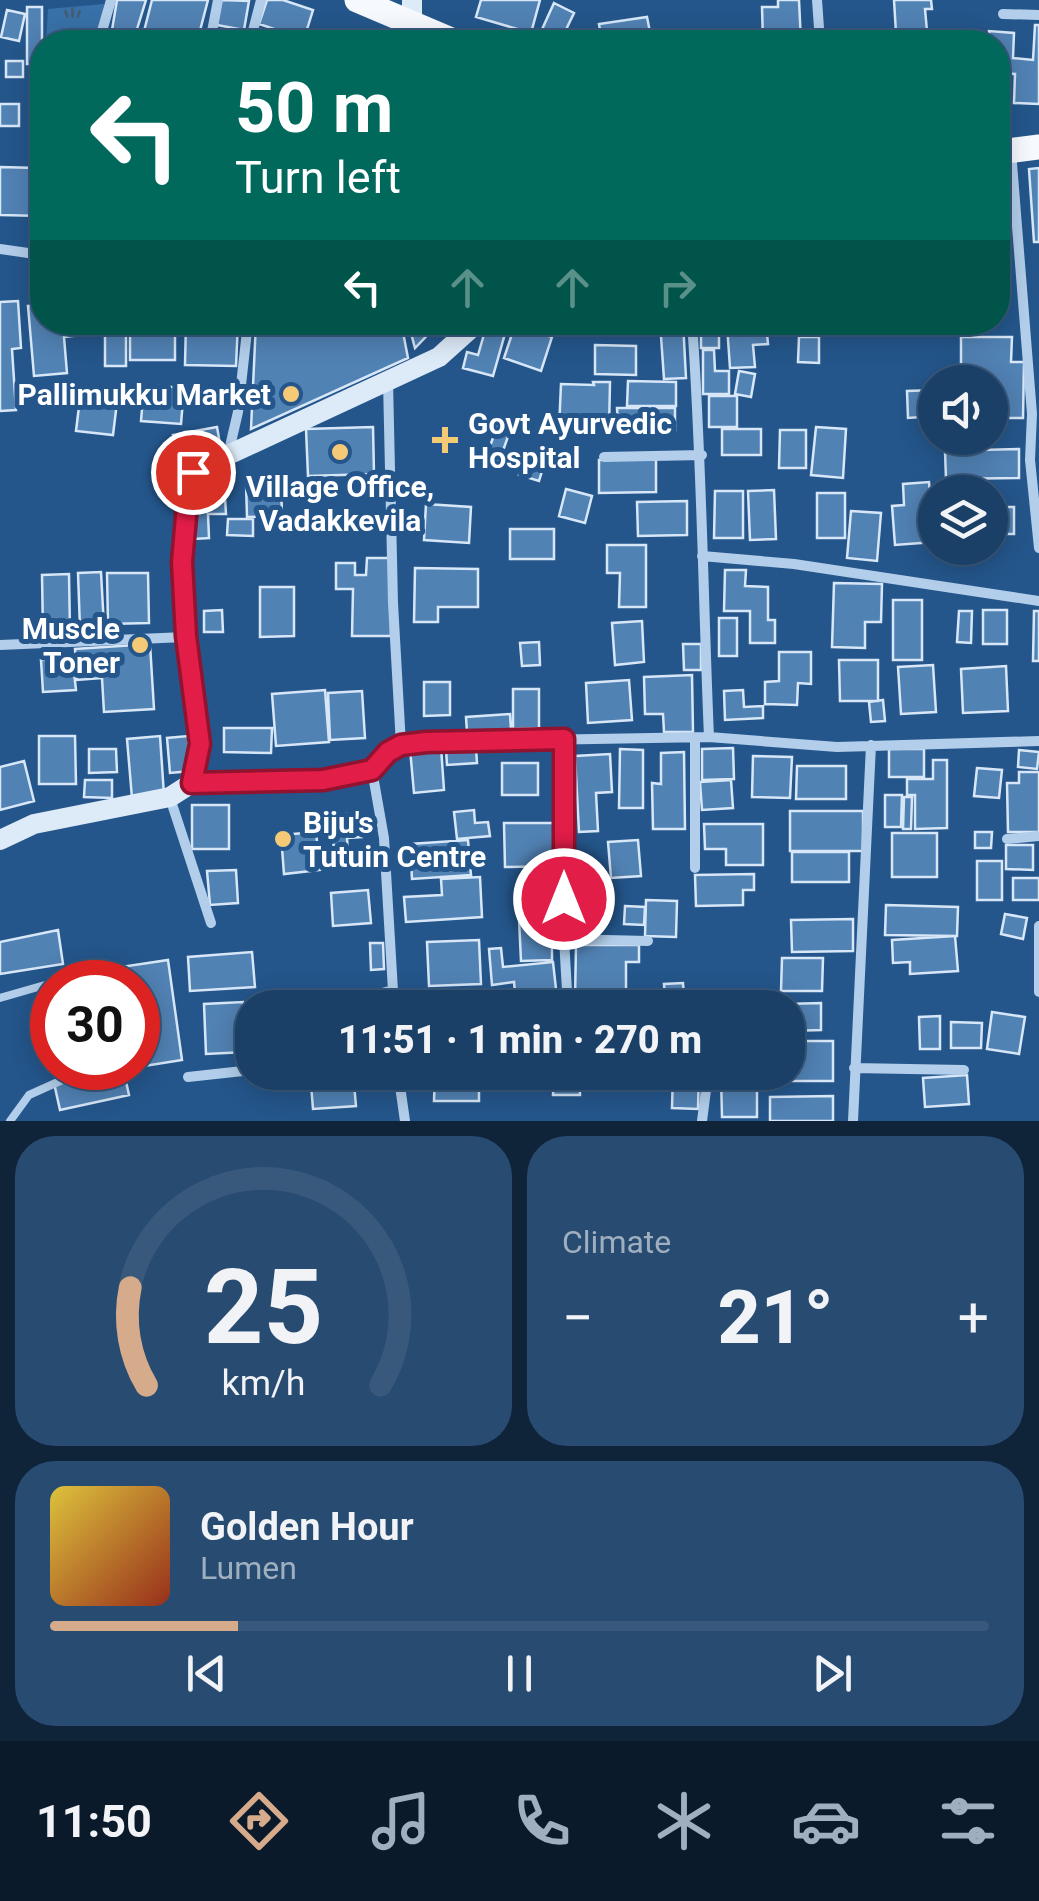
<!DOCTYPE html>
<meta charset="utf-8">
<style>
:root{--surface:#1b4068;--page:#284b71;--text:#f1f3f6;--muted:#a0afc0;--line:#39597c;--accent:#d6ab8b}
body{margin:0;font-family:Roboto,sans-serif;background:var(--page);color:var(--text);height:100vh;display:flex;flex-direction:column;font-size:38px;white-space:nowrap}
*{box-sizing:border-box;margin:0}
p{font-size:32px;color:var(--muted)}
.icon{flex:none;width:55px;height:55px;fill:none;stroke:currentColor;stroke-width:2;stroke-linecap:round;stroke-linejoin:round}
.map{position:relative;height:1121px;overflow:hidden}
.details{display:flex;flex-direction:column;gap:15px;padding:15px;background:#0f2339;flex:1}
.details>*{flex:none}
.hud{position:absolute;left:30px;top:30px;width:980px;height:305px;border-radius:40px;box-shadow:0 5px 25px #0003,0 0 0 2px var(--line);background:#00695c;color:#fff;overflow:hidden}
.buttons{position:absolute;left:918px;top:365px;display:grid;gap:20px}
.buttons a{display:grid;place-items:center;width:90px;height:90px;border-radius:50%;background:var(--surface);box-shadow:0 5px 25px #0003,0 0 0 2px var(--line);font-size:50px}
.speed{position:absolute;left:30px;top:960px;display:flex;gap:20px;font-size:50px;font-weight:700;text-align:center}
.speed>*{display:grid;place-content:center;width:130px;height:130px;border-radius:50%;background:var(--surface);box-shadow:0 5px 25px #0003,0 0 0 2px var(--line);line-height:1}
.speed .limit{border:15px solid #d22;background:#fff;color:#111}
.pin{position:absolute;display:grid;place-items:center;width:85px;height:85px;color:#fff;margin:-42px;border:5px solid #fff;border-radius:50%;box-shadow:0 2px 10px #0007}
.me{position:absolute;width:110px;margin:-55px;rotate:0deg;stroke-linejoin:round;filter:drop-shadow(0 0 8px #0008)}
.turn{display:flex;align-items:center;gap:35px;height:210px;padding:0 40px;font-size:45px}
.turn .icon{width:130px;height:130px;stroke-width:2.5}
.turn b{display:block;font-size:70px;line-height:85px}
.lanes{display:flex;align-items:center;height:95px;padding:0 40px;background:#0003;justify-content:center;gap:50px;direction:ltr}
.lanes .off{opacity:.35}
.big{font-size:75px;font-weight:800;line-height:1.1}
.details .widget{flex:1;display:flex;flex-direction:column;justify-content:center;gap:15px;min-width:0;padding:0 35px;border-radius:40px;background:var(--page)}
.details .dial{align-items:center;gap:0}
.dial svg{height:260px;overflow:visible;fill:none;stroke:var(--line);stroke-width:7;stroke-linecap:round;text-anchor:middle}
.dial text{fill:var(--text);stroke:none}
.song{display:flex;align-items:center;gap:30px}
.cover{width:120px;height:120px;border-radius:15px;background:linear-gradient(135deg,hsl(50 70% 55%),hsl(10 70% 35%))}
.played{height:10px;border-radius:5px;background:linear-gradient(90deg,var(--accent) 20%,var(--line) 20%)}
.keys{display:flex;justify-content:space-around;direction:ltr}
.heat{display:flex;justify-content:space-between;align-items:center;font-size:55px;direction:ltr}
.details .tiles{flex:1;display:grid;gap:15px;grid-template-columns:1fr 1fr}
.widget:last-child{grid-column:span 2}
.trip{position:absolute;left:235px;top:990px;width:570px;height:100px;border-radius:40px;background:var(--surface);box-shadow:0 5px 25px #0003,0 0 0 2px var(--line);font-weight:800;line-height:100px;text-align:center}
.tabs{display:flex;height:160px;justify-content:space-around;align-items:center;background:#0b1a2a;color:var(--muted)}
.tabs .icon{width:70px;height:70px}
.tabs .current{color:var(--accent)}
.tabs b{font-size:45px;color:var(--text)}
.map>svg:first-child{display:block}
.grass{fill:url(#grass-tufts)}
.building{fill:#5182b4;stroke:#d7e7f8;stroke-width:2.5}
.lines{fill:none;stroke-linecap:round;stroke-linejoin:round}
.lane{stroke:#b2ceea;stroke-width:8}
.street{stroke:#b2ceea;stroke-width:10}
.secondary{stroke:#ddeaf8;stroke-width:20}
.primary{stroke:#f6fafe;stroke-width:25}
.route-casing{stroke:#92132f;stroke-width:25}
.route{stroke:#e11d48;stroke-width:18}
.poi-dot{fill:#f5ca76;stroke:#24568b;stroke-width:4}
.labels{text-anchor:middle;dominant-baseline:central;stroke-width:10;stroke-linejoin:round;paint-order:stroke}
.poi-label{font-size:30px;font-weight:bold;fill:#fff;stroke:#24568b;text-anchor:end}
</style>
<div class="map">
<svg width="1039" height="1121" viewBox="0 0 1039 1121">
<defs>
<pattern id="grass-tufts" width="24" height="20" patternUnits="userSpaceOnUse" patternTransform="scale(2.5)"><rect width="24" height="20" fill="#3871a8"/><path d="M3 7l-1-3M5 7V3M7 7l1-3M15 17l-1-3M17 17v-4M19 17l1-3" fill="none" stroke="#445b71"/></pattern>
</defs>
<rect width="100%" height="100%" fill="#24568b"/>
<path class="grass" d="M104,4L99,42H46L48,9Z"/>
<path class="building" d="M117,0H146L133,42H110Z
M152,0H208L197,42H157L142,39Z
M221,0L249,1L244,30L217,25Z
M267,0H283L313,10L304,39L259,24Z
M481,0H540L531,33L476,17Z
M778,0H799L801,42H763L762,7H778Z
M894,0H931L932,9H925L927,31L896,33Z
M554,3L574,13L560,42L539,36Z
M27,7H42V64H27Z
M7,10L25,14L19,41L1,37Z
M647,17L652,42H602L599,24Z
M1035,25H1039V104L1014,103L1015,74L998,73V42H989V31L1014,33L1013,58L1033,60Z
M6,61H23V77H6Z
M0,104H19V126H0Z
M0,167L37,168L36,192H42V216L0,215Z
M1039,168V242H1034L1029,169Z
M1007,178L1012,211L998,213V179Z
M998,220H1010V292H998Z
M18,301L21,348L12,349L16,410L0,411V302Z
M42,305V322H81L82,335L64,337L67,373L34,376L28,306Z
M186,322H238L236,366L185,365Z
M256,322H401L408,358L251,429Z
M408,322H440L415,348Z
M660,322H683L686,378L664,379Z
M766,322L768,344L753,345L755,367L730,368L727,325Z
M105,323H126V366H105Z
M130,323H175V360H130Z
M487,324L506,330L493,376L463,368L467,352L478,355Z
M515,325L552,337L541,371L504,358Z
M701,334H719V348H701Z
M799,337H819V363L798,362Z
M961,337H1012L1011,362H1024L1023,418H993L994,386H990V382H961Z
M595,345L636,346V375L595,374Z
M703,350H714L715,371H729V394H703Z
M739,371L755,374L751,397L735,394Z
M628,381L676,382V406H627Z
M593,382H610L609,430L559,429L561,384L594,385Z
M144,385L184,388L181,424L141,421Z
M81,390L118,394L113,435L76,431Z
M935,390V416L908,418L907,391Z
M709,396H737V427H709Z
M617,408H675V430H618Z
M497,426L510,431L499,462L486,458Z
M217,427L222,455L177,463L173,435Z
M373,427L374,474L308,476L306,429Z
M816,427L846,429L843,478L811,475Z
M722,429H761V455H722Z
M780,430H806V468H779Z
M1019,449V478L946,479L945,451Z
M526,452L546,458L539,481L519,475Z
M656,459V492L599,493V460Z
M929,482L934,542L895,545L892,506L904,505L903,484Z
M246,483H281L282,516L247,517Z
M215,484L216,498H225L226,514H208L209,538L194,539L191,486Z
M566,489L592,496L585,523L559,516Z
M774,490L776,539L750,540L748,491Z
M715,491H743V538H714Z
M817,493H845V538H817Z
M687,501V535L638,536L637,502Z
M426,504L471,507L469,543L424,540Z
M990,507H1014V534H990Z
M851,511L881,513L877,561L847,558Z
M228,519H253V536L227,535Z
M510,529H554V559H510Z
M607,545H646V607H619L620,573H607Z
M367,558H391V636H352L353,589H336V563H355V575H366Z
M415,568L478,569V607H438V622H414Z
M725,570H746L745,586L768,587V620H775V643H750V611H724Z
M101,572L104,627L80,628L78,573Z
M107,573H148L149,623L108,624Z
M69,574L70,631L43,632L42,575Z
M834,583L882,584L881,622H865V648L832,647Z
M260,587H294V636L260,637Z
M893,600H922V660H893Z
M222,610L223,632H204V611Z
M983,610H1007V644H983Z
M959,611H972L971,643L957,642Z
M1034,611H1039V661H1033Z
M719,618H737V656H719Z
M642,621L644,662L615,665L612,623Z
M539,642L540,665L522,666L520,643Z
M150,644L154,709L104,712L102,678L77,680L75,649Z
M683,644H701V670H684Z
M779,652H811V684L798,683L797,705L765,704V682L779,681Z
M63,659L64,673L74,672L76,690L43,692L41,660Z
M839,660H878V701H840Z
M933,665L936,712L901,714L898,667Z
M1006,666L1008,711L963,713L961,669Z
M692,675L693,732H664L663,714H645L644,677Z
M629,680L632,720L588,723L586,683Z
M424,682H450V715L424,716Z
M513,689H539V728L513,729Z
M325,690L329,742L276,746L272,694Z
M743,690L744,707L763,706V718L725,720L724,691Z
M362,691L365,738L330,740L328,693Z
M883,700L885,721L871,722L869,702Z
M510,714L511,730L467,733L466,717Z
M224,728H272L271,753L224,752Z
M39,736H75L76,784H39Z
M160,736L164,795L132,798L127,739Z
M188,736L191,771L170,773L167,738Z
M441,747L444,790L414,793L410,749Z
M476,748L477,763L447,765L446,749Z
M733,748L734,779L702,780V749Z
M89,749H116L117,772L89,773Z
M620,749L643,750V808H619Z
M889,749H924V777H889Z
M1019,750L1039,752L1037,769L1018,767Z
M684,752L685,829H653L652,783L661,784V753Z
M610,754L612,792L596,793L598,831L579,832L575,756Z
M753,756L792,757L790,798L752,797Z
M933,760H947V828L915,829V795H907V779H933Z
M24,761L34,801L0,810V767Z
M502,763H538V795H502Z
M797,766H846V799H796Z
M977,768L1002,770L999,798L974,796Z
M1019,772H1039V832H1008L1007,783H1019Z
M85,780H112V798L84,797Z
M731,780L733,808L702,810L700,782Z
M885,795H902L901,827H885Z
M904,797H912L911,829H903Z
M192,805H229V849H192Z
M474,810L475,823L488,822L490,836L457,839L454,812Z
M790,811H863V851H790Z
M360,813L362,837L347,838L348,854L334,855L332,815Z
M504,823H555L556,866L505,867Z
M704,824H763V865H726V849H705Z
M316,832L320,870L284,874L281,835Z
M975,832H992L991,848H975Z
M892,833H937V877H892Z
M468,840L471,875L412,879L410,844Z
M638,840L641,876L611,878L608,842Z
M1006,845H1033V870L1006,869Z
M792,852H849V882H792Z
M977,861H1002V900H977Z
M236,870L238,903L210,905L207,871Z
M754,874V890H743V905L696,906L695,875Z
M480,877L482,917L406,922L404,897L442,895L441,879Z
M1013,878H1039V900H1013Z
M368,890L371,923L333,926L331,893Z
M550,893L551,911L526,913L525,895Z
M646,900L677,901L676,937L645,936Z
M886,905L958,907L957,936L885,935Z
M625,906L645,907L644,925L624,924Z
M1005,914L1027,918L1023,939L1001,934Z
M552,918V960L521,961L519,919Z
M853,919V951L792,952L791,920Z
M58,930L63,964L0,974V942Z
M955,936L958,971L910,974V962L893,963L892,940Z
M479,940L481,984L429,986L427,942Z
M370,943H383L384,969L371,970Z
M576,945H639V962H626V1000H575Z
M501,948L503,967L553,962L557,998L516,1002L514,982L492,985L489,949Z
M252,952L255,987L190,991L188,957Z
M782,958H823L822,991H781Z
M168,960L182,1060L138,1067V982H123L121,967Z
M683,983L684,997L665,999L664,984Z
M472,1000V1008H416V1004Z
M243,1002L246,1052L206,1054L204,1004Z
M821,1003V1030L788,1031L785,1004Z
M992,1012L1025,1017L1019,1054L987,1049Z
M940,1016V1049H920L919,1017Z
M951,1022L982,1023L981,1048H951Z
M788,1036H794V1041H833V1081H788Z
M123,1068L129,1095L60,1110L54,1083Z
M310,1072H353L356,1106L313,1109Z
M435,1072H479V1101H434Z
M529,1072H549L550,1088L530,1089Z
M554,1072H580V1095H553Z
M627,1072H659L660,1084L628,1086Z
M673,1072H699L698,1109L672,1108Z
M967,1075L969,1104L925,1107L923,1078Z
M721,1077H757V1117H722Z
M833,1096V1121H770V1097Z"/>
<g class="lines">
<path class="lane" d="M54,982L86,974L95,982
M0,998L52,983
M10,1121L29,1095L89,1068"/>
<path class="street" d="M817,0L820,42
M1003,14L1039,15
M100,38L111,0
M210,42L218,0
M250,42L261,0
M1011,151L1032,414L1030,460L1039,548
M0,249L42,255
M692,322C702,461 703,599 709,737
M692,323L712,322
M388,381L393,603L401,745
M228,455L238,412L248,322
M604,457L702,455
M702,556L794,564L1039,601
M0,645L185,637
M564,739V939L568,1008
M695,739V868
M372,770L384,838L394,1008
M192,783L323,780L372,770L388,752L401,745L426,742L709,737L837,747L1039,741
M170,798L211,923
M1007,839L1039,836
M1039,926V992
M564,939L648,941
M290,1008L295,1002L360,999L393,990
M854,1068L964,1070
M398,1072L405,1121
M188,1077L252,1070
M702,1121L706,1090
M853,1121L871,745"/>
<path class="secondary" d="M412,0V23
M0,840L34,824L170,797L192,783L200,744L186,637L182,562L189,483C196,464 210,461 228,455L439,357L478,322"/>
<path class="primary" d="M357,0L456,42
M998,152L1039,147"/>
</g>
<g class="lines">
<g class="route-casing">
<path id="route" d="M193,472L189,483L182,562L186,636L200,744L192,783L323,780L372,770L388,752L401,745L426,742L564,739V899"/>
</g>
<use href="#route" class="route"/>
</g>
<g class="poi-dot">
<circle cx="291" cy="394" r="10"/>
<path d="M440 425h10v10h10v10h-10v10h-10v-10h-10v-10h10z"/>
<circle cx="340" cy="452" r="10"/>
<circle cx="140" cy="645" r="10"/>
<circle cx="283" cy="839" r="10"/>
</g>
<g class="labels">
<g class="poi-label">
<text x="271" y="394">Pallimukku Market</text>
<text x="468" y="423" text-anchor="start">Govt Ayurvedic<tspan x="468" dy="34">Hospital</tspan></text>
<text x="340" y="486" text-anchor="middle">Village Office,<tspan x="340" dy="34">Vadakkevila</tspan></text>
<text x="120" y="628">Muscle<tspan x="120" dy="34">Toner</tspan></text>
<text x="303" y="822" text-anchor="start">Biju's<tspan x="303" dy="34">Tutuin Centre</tspan></text>
</g>
</g>
</svg>
<div class="buttons">
<a><svg class="icon" aria-label="sound" viewBox="0 0 24 24"><path d="M4 9h4l5-4v14l-5-4H4zM17 9q2 3 0 6"/></svg></a>
<a><svg class="icon" aria-label="layers" viewBox="0 0 24 24"><path d="M12 4l9 5-9 5-9-5zM3 14l9 5 9-5"/></svg></a>
</div>
<div class="speed"><div class="limit">30</div></div>
<div class="pin" style="left:193px;top:472px;background:#d93025"><svg class="icon" aria-label="arrive" viewBox="0 0 24 24"><path d="M6 21V4h12l-3 4 3 4H6"/></svg></div>
<svg class="me" style="left:564px;top:899px" viewBox="-20 -20 40 40"><circle r="17" fill="#e11d48" stroke="#fff" stroke-width="3"/><path d="M0-11L8 9 0 5-8 9z" fill="#fff"/></svg>
<div class="trip">11:51 · 1 min · 270 m</div>
<div class="hud">
<div class="turn"><svg class="icon" aria-label="left" viewBox="0 0 24 24"><path d="M17 20v-9H6M10 6l-5 5 5 5"/></svg><div><b>50 m</b>Turn left</div></div>
<div class="lanes"><svg class="icon" aria-label="left" viewBox="0 0 24 24"><path d="M17 20v-9H6M10 6l-5 5 5 5"/></svg><svg class="icon off" aria-label="ahead" viewBox="0 0 24 24"><path d="M12 20V5M6 11l6-6 6 6"/></svg><svg class="icon off" aria-label="ahead" viewBox="0 0 24 24"><path d="M12 20V5M6 11l6-6 6 6"/></svg><svg class="icon off" aria-label="right" viewBox="0 0 24 24"><path d="M7 20v-9h11M14 6l5 5-5 5"/></svg></div>
</div>
</div>
<section class="details">
<div class="tiles">
<div class="widget dial"><svg viewBox="0 0 100 80">
<path d="M14 69A42 42 0 1 1 86 69"/>
<path d="M14 69A42 42 0 0 1 9 39" stroke="#d6ab8b"/>
<text x="50" y="56" font-size="32" font-weight="700">25</text>
<text x="50" y="72" font-size="11">km/h</text>
</svg></div>
<div class="widget"><p>Climate</p>
<div class="heat"><a>−</a><b class="big">21°</b><a>+</a></div>
</div>
<div class="widget">
<div class="song"><i class="cover"></i><div><b>Golden Hour</b><p>Lumen</p></div></div>
<div class="played"></div>
<div class="keys"><svg class="icon" aria-label="previous" viewBox="0 0 24 24"><path d="M18 5L8 12l10 7zM5 5v14"/></svg><svg class="icon" aria-label="pause" viewBox="0 0 24 24"><path d="M8 5v14M16 5v14"/></svg><svg class="icon" aria-label="next" viewBox="0 0 24 24"><path d="M6 5l10 7-10 7zM19 5v14"/></svg></div>
</div>
</div>
</section>
<nav class="tabs">
<b>11:50</b>
<svg class="icon current" aria-label="directions" viewBox="0 0 24 24"><path d="M12 3l9 9-9 9-9-9zM9 14v-3h6M13 9l2 2-2 2"/></svg>
<svg class="icon" aria-label="music" viewBox="0 0 24 24"><path d="M9 18V5l10-2v13"/><circle cx="6" cy="18" r="3"/><circle cx="16" cy="16" r="3"/></svg>
<svg class="icon" aria-label="phone" viewBox="0 0 24 24"><path d="M5 4h4l2 5-3 2q2 4 5 5l2-3 5 2v4C11 20 4 13 5 4z"/></svg>
<svg class="icon" aria-label="climate" viewBox="0 0 24 24"><path d="M12 3v18M4 7l16 10M4 17L20 7"/></svg>
<svg class="icon" aria-label="car" viewBox="0 0 24 24"><path d="M5 17H2v-5l4-1 3-4h7l3 4 3 1v5h-3M9 17h6M6 11h13"/><circle cx="7" cy="17" r="2"/><circle cx="17" cy="17" r="2"/></svg>
<svg class="icon" aria-label="filters" viewBox="0 0 24 24"><path d="M4 7h16M4 17h16"/><circle cx="9" cy="7" r="2"/><circle cx="15" cy="17" r="2"/></svg>
</nav>
